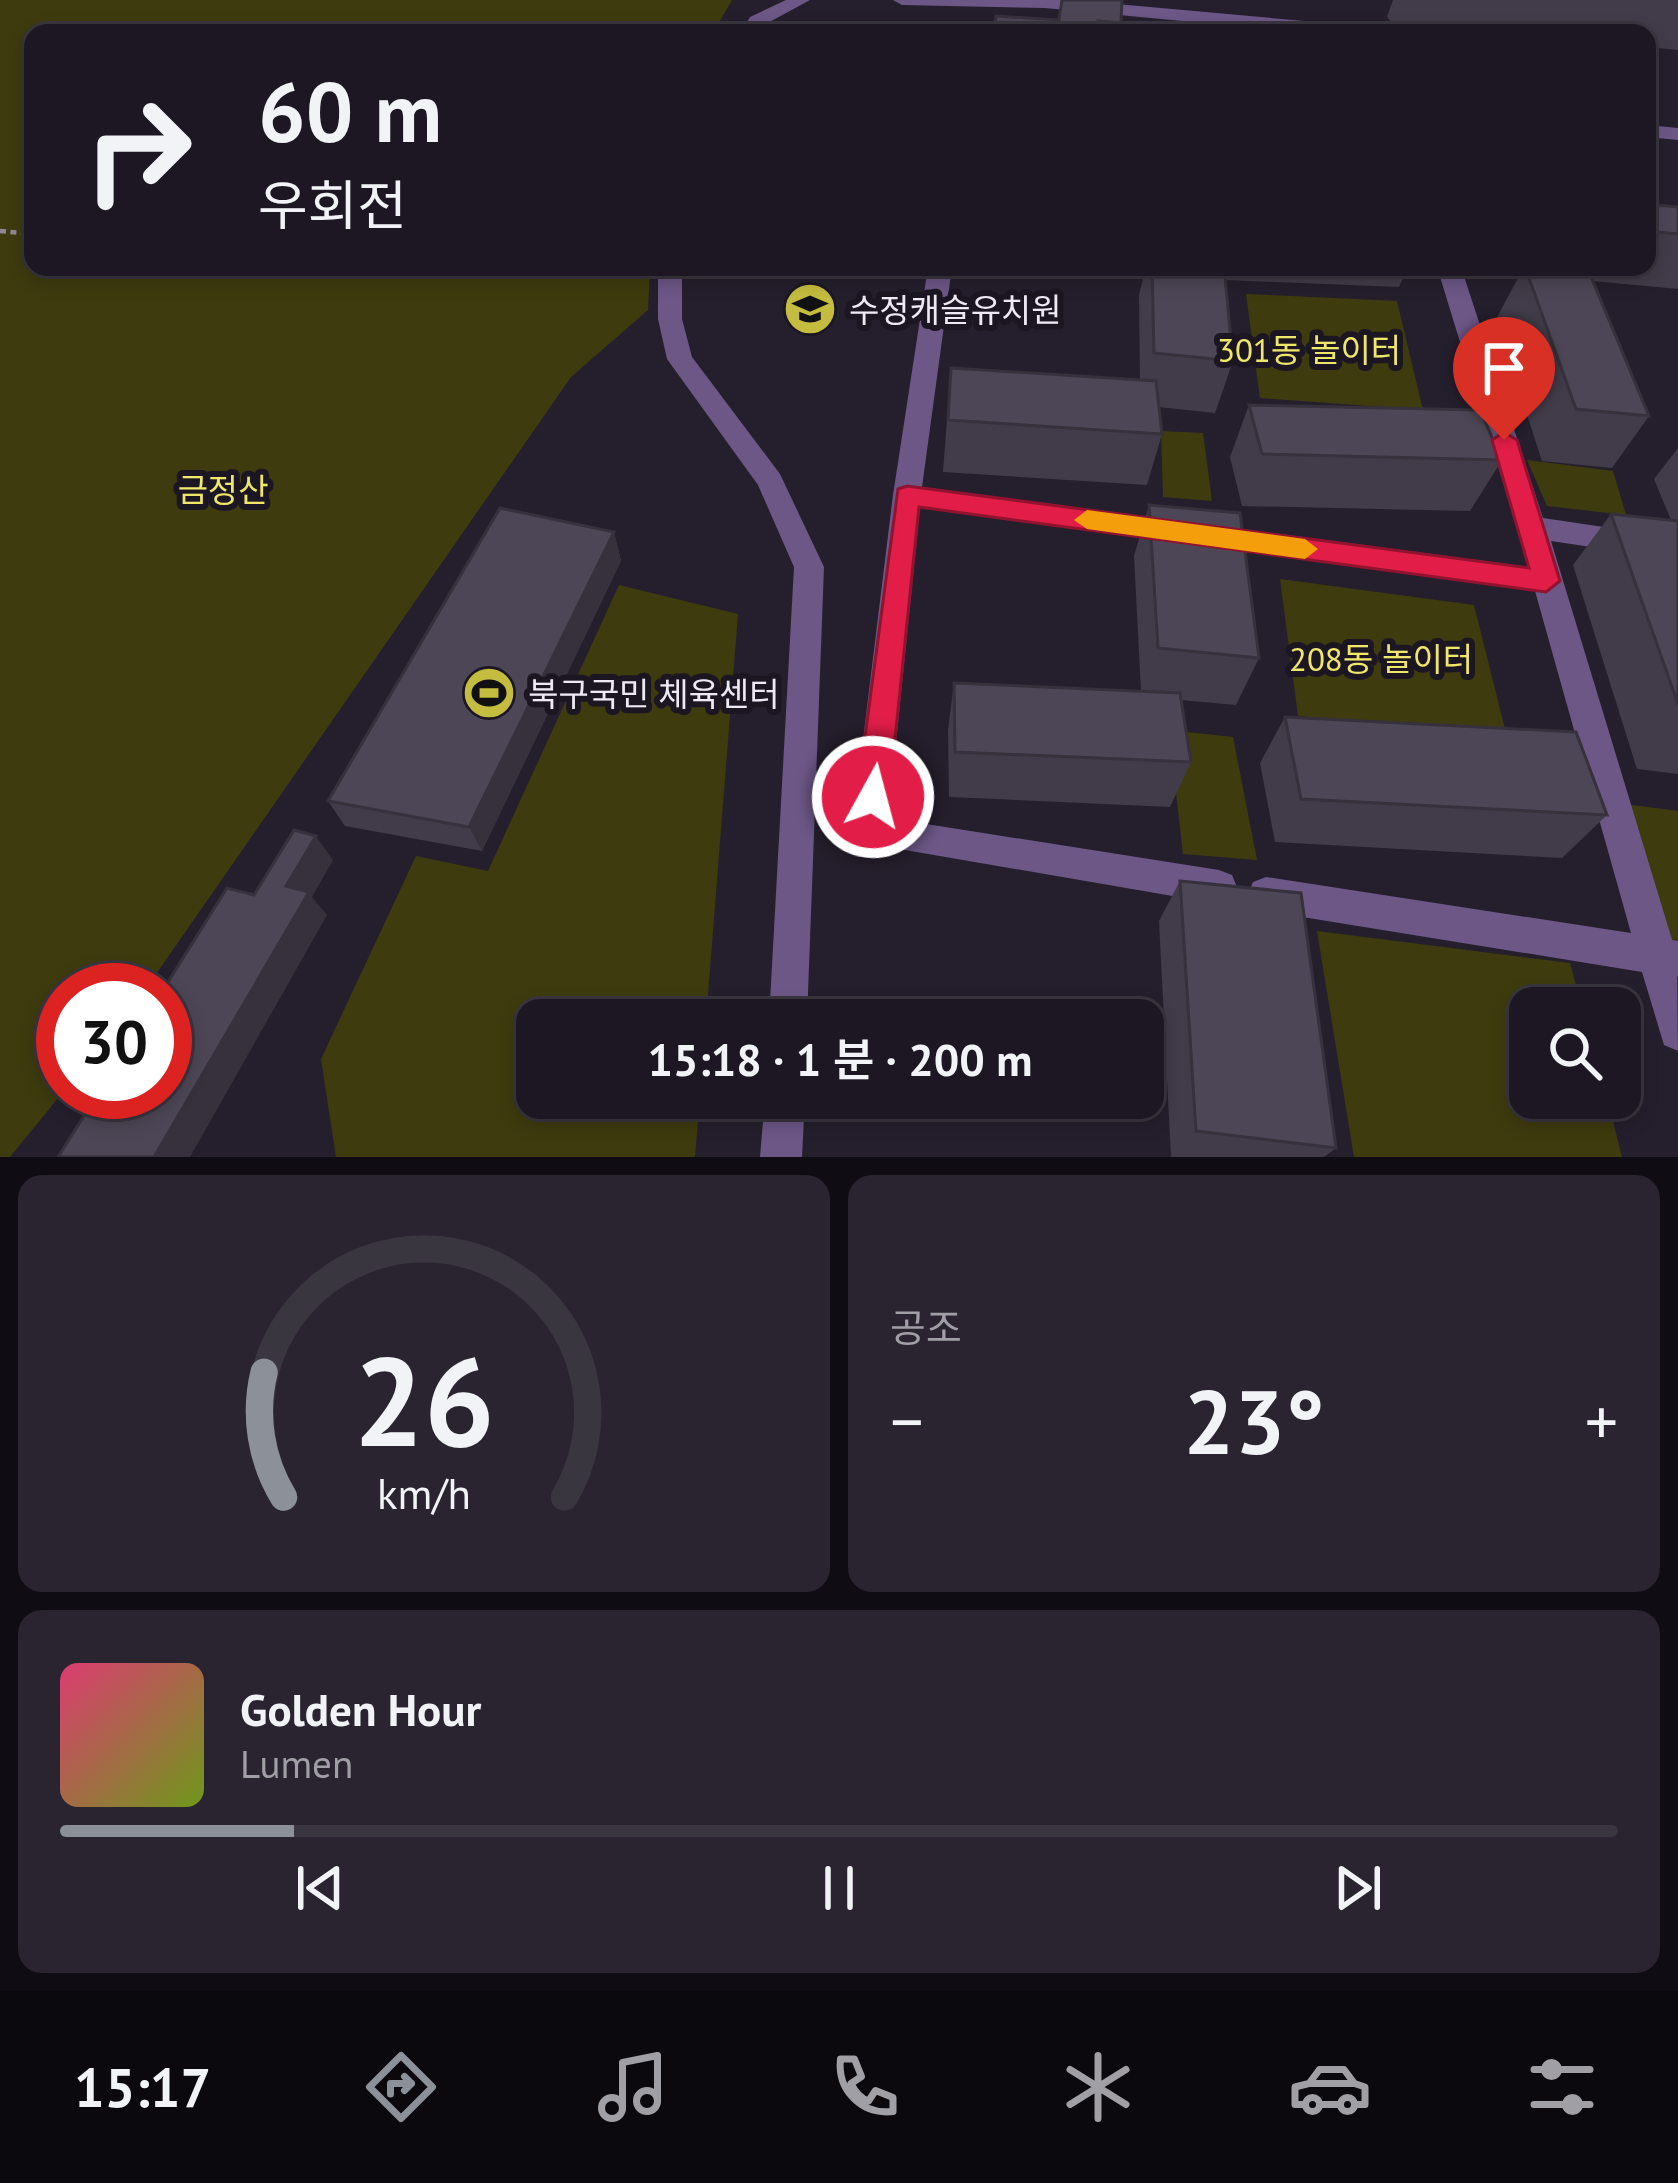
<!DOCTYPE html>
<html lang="ko">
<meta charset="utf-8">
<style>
:root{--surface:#1c1722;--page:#29242f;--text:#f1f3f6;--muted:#a09fa5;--line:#3a3640;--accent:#8c9099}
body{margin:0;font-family:"PT Sans","Noto Sans KR",sans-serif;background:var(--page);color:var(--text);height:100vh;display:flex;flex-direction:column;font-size:45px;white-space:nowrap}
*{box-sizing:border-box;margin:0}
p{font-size:39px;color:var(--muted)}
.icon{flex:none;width:66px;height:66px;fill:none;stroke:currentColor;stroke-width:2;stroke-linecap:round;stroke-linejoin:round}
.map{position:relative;height:1157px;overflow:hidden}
.side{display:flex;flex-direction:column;gap:18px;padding:18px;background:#0f0d13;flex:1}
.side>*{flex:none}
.hud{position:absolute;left:24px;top:24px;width:1632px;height:252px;border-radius:24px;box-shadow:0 6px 18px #0003,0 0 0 3px var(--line);background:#1c1722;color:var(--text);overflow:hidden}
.tools{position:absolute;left:1509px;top:987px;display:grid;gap:24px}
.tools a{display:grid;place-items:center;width:132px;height:132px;border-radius:24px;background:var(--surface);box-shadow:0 6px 18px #0003,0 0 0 3px var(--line);font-size:60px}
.speed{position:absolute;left:36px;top:963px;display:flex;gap:24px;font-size:60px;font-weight:700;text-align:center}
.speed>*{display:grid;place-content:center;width:156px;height:156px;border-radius:50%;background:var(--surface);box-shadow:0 6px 18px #0003,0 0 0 3px var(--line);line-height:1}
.speed .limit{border:18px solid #d22;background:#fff;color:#111}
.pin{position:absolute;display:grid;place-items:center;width:102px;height:102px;color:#fff;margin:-123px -51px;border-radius:50% 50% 50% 0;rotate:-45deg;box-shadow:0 0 12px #0007}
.pin .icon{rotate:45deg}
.me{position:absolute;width:132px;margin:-66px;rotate:7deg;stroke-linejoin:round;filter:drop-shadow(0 0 9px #0008)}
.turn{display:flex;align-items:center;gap:42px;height:252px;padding:0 36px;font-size:54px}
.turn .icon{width:156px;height:156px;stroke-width:2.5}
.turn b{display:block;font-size:84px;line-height:102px}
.big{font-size:90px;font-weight:600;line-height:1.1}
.side .tile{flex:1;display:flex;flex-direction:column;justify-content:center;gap:18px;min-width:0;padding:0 42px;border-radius:24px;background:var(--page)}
.side .dial{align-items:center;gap:0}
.dial svg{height:312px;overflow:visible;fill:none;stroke:var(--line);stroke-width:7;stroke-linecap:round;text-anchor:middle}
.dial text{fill:var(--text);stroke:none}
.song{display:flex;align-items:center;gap:36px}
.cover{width:144px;height:144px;border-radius:18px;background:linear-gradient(135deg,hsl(340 70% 55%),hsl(80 70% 35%))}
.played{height:12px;border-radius:6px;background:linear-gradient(90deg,var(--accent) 15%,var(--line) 15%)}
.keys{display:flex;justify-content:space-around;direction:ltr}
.heat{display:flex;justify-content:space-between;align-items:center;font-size:66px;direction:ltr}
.side .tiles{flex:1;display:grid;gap:18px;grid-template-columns:1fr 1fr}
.tile:last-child{grid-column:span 2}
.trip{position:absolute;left:516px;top:999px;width:648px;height:120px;border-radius:24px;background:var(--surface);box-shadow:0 6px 18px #0003,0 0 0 3px var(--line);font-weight:600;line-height:120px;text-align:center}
.menu{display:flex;height:192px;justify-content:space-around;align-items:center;background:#0b090e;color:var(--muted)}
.menu .icon{width:84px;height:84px}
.menu .on{color:var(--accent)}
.menu b{font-size:54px;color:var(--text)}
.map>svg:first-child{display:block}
.green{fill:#3e3b0f}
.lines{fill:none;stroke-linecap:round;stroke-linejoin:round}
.path{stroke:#8f8a96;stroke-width:4.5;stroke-dasharray:6 4.5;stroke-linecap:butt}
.minor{fill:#6d5787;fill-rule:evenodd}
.tertiary{fill:#6d5787;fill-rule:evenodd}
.wall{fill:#423c4a}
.shaded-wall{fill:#36313c}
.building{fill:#4d4656;stroke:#36313c;stroke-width:3}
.route{fill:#e11d48;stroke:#92132f;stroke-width:3}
.slow{fill:#f59e0b}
.labels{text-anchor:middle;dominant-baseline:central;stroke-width:12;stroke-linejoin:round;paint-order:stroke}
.poi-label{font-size:33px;fill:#eeeaf3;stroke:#1c1623;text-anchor:start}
.park-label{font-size:33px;fill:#efe76a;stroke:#1c1623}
</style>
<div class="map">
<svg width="1678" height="1157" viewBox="0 0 1678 1157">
<rect width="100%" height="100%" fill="#251f2d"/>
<path class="green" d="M0,0H732L713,33H33V267H650L648,310L571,377L145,990H63V1092L10,1157H0Z
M1246,294L1397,301L1423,410L1260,398Z
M1161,431L1203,433L1212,501L1163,497Z
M1527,460L1613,471L1626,515L1547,506Z
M1280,579L1474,605L1506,733L1298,716Z
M619,585L738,614L706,1020H537V1098H700L695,1157H336L321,1059L416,856L488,871Z
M1169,730L1233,737L1257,860L1183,854Z
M1625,804L1678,811V947L1672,946Z
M1317,931L1570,963L1582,1008H1530V1098H1607L1622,1157H1354Z"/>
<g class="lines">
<path class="path" d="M0,231L33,234"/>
<path class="minor" d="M893,0H1072L1371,27L1380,33H1310L1045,8L902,5Z
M1647,125L1678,128V140L1647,137Z
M928,267H952L922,487L1529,567L1437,267H1461L1543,518L1678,538V560L1551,541L1677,956L1678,1051L1664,1045L1642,972L1266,911L1253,906L1248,894L1253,882L1266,877L1631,933L1535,591L920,507L891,792L920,823L1219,870L1232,875L1237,887L1232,899L1219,904L899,849L856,797L893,495Z"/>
<path class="tertiary" d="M786,0H810L764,25L759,33H741L750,17Z
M658,267H682V319L692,357L780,474L824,567L807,1020H769L794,567L758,485L667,359L658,319Z
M1658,938L1678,941V977L1645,969L1639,956L1645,943Z
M765,1098H805L802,1157H760Z"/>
</g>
<path class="wall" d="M1061,0H1122L1119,33H994L1058,20Z
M1393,0H1678V50L1647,47V33H1402L1387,17Z
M1647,204L1678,207V289L1593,281L1649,416L1612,468L1542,461L1496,319L1524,267L1565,270L1564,267H1647Z
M1146,267H1408L1399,287L1225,280L1233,361L1215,413L1159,407L1162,434L1147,485L943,472L951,368L1140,380L1139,295Z
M1249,405L1502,460L1470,511L1242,506L1230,457Z
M1678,448V774L1637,769L1573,565L1611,514L1671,520L1654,479Z
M1149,505L1259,658L1236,705L1181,700L1191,762L1170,807L949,797L948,730L954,683L1141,691L1134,556Z
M614,532L621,561L482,851L345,826L328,801Z
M1285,717L1607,815L1562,858L1275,842L1260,763Z
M1180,881L1336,1148L1324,1157H1171L1159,921Z"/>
<path class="shaded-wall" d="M614,532L621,561L482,851L469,827Z
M316,836L333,860L312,897L327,915L190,1157H154L286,886Z"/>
<path class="building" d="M1062,0H1122L1121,23L1098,21V33H994L996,16L1059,20Z
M1647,204L1678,207V234L1647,231Z
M1152,267H1224L1233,361L1154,353Z
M1525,267L1589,272L1649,416L1576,409Z
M951,368L1156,381L1162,434L948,420Z
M1249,405L1480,410L1502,460L1262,454Z
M1149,505L1240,513L1259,658L1158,648Z
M500,508L614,532L469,827L328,801Z
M1611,514L1678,521V704Z
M954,683L1180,693L1191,762L955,752Z
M1285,717L1576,732L1607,815L1301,799Z
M294,830L316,836L286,886L309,892L154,1157H58L99,1092H165V990H163L227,888L254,895Z
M1180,881L1301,893L1336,1148L1196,1131Z"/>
<path class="route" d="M1504,432L1517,440L1560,581L1546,592L919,507L889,797L884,807L873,811L862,807L857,797L898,489L907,486L1529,568L1492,440Z"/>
<path class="slow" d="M1087,510L1305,539L1318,549L1305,559L1087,529L1074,520Z"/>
<defs>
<g id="school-disc" transform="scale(2.7)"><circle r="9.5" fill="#c4bc3e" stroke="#1c1623"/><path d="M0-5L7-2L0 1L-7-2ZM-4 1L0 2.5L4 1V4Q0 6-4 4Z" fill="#111"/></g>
<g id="stadium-disc" transform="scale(2.7)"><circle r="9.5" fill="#c4bc3e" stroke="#1c1623"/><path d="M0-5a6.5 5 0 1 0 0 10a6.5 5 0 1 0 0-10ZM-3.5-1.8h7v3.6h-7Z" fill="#111"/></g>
</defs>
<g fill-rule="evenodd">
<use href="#school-disc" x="810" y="309"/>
<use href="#stadium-disc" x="489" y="693"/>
</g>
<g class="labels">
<g class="poi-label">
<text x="849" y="309">수정캐슬유치원</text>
<text x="528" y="693">북구국민 체육센터</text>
</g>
<g class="park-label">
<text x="1309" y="349">301동 놀이터</text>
<text x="223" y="489">금정산</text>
<text x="1381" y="658">208동 놀이터</text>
</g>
</g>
</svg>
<div class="tools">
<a><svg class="icon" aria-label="search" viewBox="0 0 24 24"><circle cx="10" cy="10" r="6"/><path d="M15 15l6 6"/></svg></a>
</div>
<div class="speed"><div class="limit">30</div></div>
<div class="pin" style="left:1504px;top:440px;background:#d93025"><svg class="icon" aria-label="arrive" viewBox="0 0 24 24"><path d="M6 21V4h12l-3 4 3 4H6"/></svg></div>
<svg class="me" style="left:873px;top:797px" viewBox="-20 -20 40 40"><circle r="17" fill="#e11d48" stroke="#fff" stroke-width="3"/><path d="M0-11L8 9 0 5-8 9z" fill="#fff"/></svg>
<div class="trip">15:18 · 1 분 · 200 m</div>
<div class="hud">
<div class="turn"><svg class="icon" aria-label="right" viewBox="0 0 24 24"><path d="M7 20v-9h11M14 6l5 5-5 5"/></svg><div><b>60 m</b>우회전</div></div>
</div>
</div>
<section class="side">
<div class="tiles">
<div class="tile dial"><svg viewBox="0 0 100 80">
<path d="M14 69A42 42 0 1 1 86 69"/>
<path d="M14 69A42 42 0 0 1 9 37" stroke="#8c9099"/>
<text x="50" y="56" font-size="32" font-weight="700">26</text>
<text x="50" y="72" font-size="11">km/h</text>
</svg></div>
<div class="tile"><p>공조</p>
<div class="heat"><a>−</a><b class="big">23°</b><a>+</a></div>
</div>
<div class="tile">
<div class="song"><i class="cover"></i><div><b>Golden Hour</b><p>Lumen</p></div></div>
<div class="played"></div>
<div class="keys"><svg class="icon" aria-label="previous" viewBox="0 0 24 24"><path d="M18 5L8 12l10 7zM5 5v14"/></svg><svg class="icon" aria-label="pause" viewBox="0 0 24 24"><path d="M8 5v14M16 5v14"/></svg><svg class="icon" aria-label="next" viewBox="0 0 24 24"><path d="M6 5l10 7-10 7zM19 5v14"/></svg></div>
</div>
</div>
</section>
<nav class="menu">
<b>15:17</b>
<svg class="icon on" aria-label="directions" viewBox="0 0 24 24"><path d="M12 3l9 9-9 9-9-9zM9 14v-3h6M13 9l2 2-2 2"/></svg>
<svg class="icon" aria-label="music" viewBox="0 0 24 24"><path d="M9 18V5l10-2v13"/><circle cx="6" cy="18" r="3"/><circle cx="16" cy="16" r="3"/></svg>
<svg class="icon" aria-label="phone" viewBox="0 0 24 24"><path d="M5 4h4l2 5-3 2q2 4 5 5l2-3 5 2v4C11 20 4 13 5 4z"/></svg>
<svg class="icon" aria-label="climate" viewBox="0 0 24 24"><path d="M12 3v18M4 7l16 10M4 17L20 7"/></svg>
<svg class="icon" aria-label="car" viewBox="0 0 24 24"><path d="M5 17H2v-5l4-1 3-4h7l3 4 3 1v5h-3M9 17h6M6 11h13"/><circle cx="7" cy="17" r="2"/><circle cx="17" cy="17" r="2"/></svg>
<svg class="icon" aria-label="filters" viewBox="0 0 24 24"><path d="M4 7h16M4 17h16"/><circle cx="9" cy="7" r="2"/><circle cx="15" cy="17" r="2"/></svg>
</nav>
